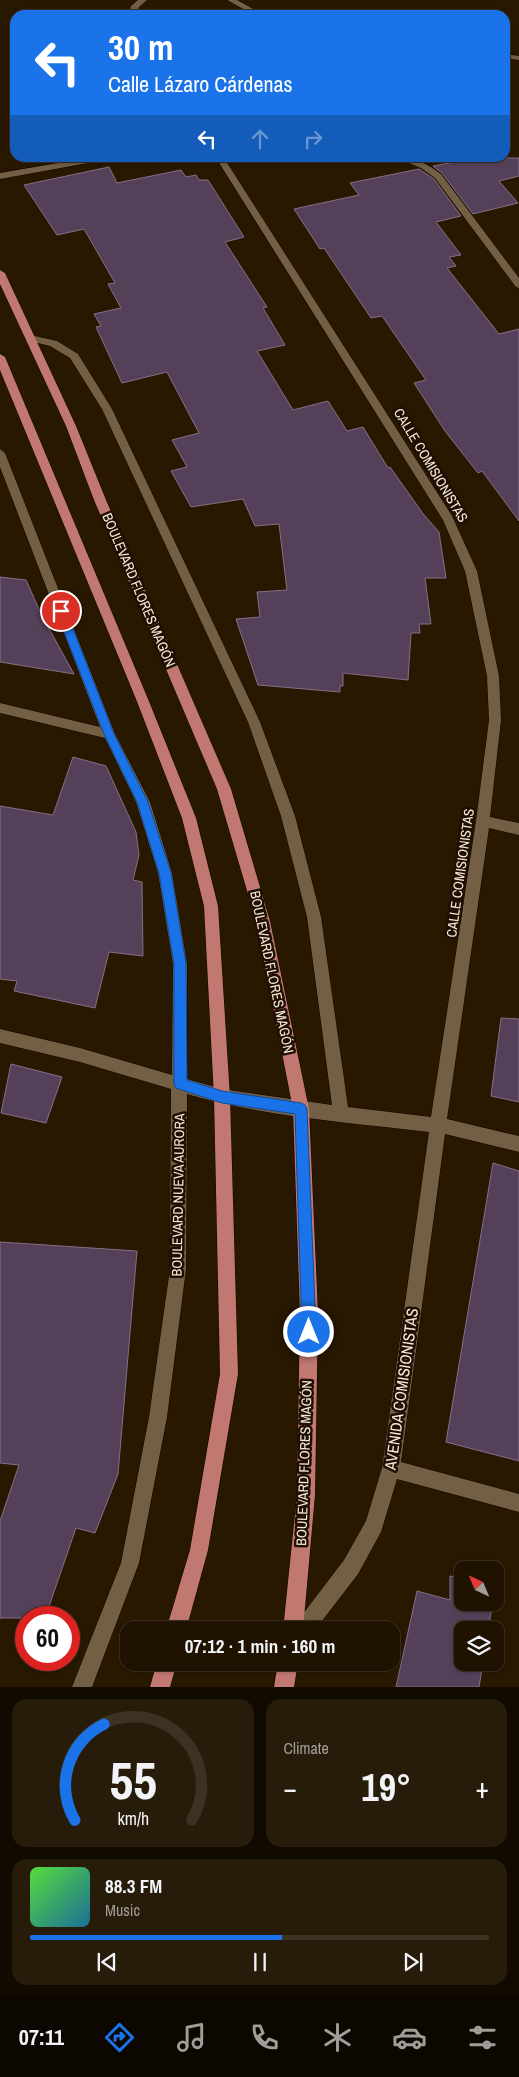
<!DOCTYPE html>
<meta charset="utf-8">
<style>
:root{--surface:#1f1200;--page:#271b0a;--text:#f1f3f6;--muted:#a19e99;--line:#3c3222;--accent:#1a73e8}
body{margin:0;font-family:"Archivo Narrow",sans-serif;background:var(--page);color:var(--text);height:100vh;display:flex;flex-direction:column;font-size:19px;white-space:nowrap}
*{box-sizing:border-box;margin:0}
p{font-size:16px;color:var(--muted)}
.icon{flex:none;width:28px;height:28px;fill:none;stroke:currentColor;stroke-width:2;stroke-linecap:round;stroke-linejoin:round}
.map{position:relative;height:1687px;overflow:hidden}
.drawer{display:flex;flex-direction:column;gap:12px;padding:12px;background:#110a00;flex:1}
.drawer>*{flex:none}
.guide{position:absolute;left:10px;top:10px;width:500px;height:152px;border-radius:15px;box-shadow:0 1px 4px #0004,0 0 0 1px var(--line);background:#1a73e8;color:#fff;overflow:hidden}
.needle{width:32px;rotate:316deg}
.controls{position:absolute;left:454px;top:1561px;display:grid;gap:10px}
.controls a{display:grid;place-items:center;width:50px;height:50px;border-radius:10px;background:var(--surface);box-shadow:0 1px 4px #0004,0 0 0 1px var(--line);font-size:25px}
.speed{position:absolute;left:15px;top:1606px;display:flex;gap:10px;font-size:25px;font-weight:700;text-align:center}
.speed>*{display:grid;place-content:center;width:65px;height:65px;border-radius:50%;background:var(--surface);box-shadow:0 1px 4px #0004,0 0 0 1px var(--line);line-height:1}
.speed .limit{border:8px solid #d22;background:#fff;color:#111}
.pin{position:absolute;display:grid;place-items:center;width:42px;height:42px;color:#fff;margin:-21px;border:2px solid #fff;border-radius:50%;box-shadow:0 1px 5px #0007}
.me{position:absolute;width:55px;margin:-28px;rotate:0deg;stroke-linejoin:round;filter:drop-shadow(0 0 4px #0008)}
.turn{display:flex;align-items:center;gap:18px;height:105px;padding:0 15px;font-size:22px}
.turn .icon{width:65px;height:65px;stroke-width:2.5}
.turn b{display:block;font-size:35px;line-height:42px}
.lanes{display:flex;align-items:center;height:48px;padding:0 15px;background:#0003;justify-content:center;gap:25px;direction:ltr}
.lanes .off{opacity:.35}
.big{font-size:38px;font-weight:700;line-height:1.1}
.drawer .tile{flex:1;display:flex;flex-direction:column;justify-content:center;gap:8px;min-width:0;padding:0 18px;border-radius:15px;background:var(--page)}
.drawer .dial{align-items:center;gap:0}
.dial svg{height:130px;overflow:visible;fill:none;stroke:var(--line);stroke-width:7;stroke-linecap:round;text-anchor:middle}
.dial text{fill:var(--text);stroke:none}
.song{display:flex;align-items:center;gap:15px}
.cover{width:60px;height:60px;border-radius:8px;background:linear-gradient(135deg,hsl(110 70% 55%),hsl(200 70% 35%))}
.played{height:5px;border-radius:2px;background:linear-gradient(90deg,var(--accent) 55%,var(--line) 55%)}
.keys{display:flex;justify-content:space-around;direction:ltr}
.heat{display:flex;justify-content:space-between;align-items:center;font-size:28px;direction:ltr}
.drawer .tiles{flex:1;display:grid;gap:12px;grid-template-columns:1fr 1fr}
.tile:last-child{grid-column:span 2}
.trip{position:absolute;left:120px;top:1621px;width:280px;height:50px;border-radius:15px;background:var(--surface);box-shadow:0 1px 4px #0004,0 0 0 1px var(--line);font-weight:700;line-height:50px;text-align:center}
.tab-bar{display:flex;height:80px;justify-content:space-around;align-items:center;background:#0c0700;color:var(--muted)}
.tab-bar .icon{width:35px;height:35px}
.tab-bar .current{color:var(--accent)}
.tab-bar b{font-size:22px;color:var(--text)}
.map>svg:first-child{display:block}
.building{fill:#544058;stroke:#856f89}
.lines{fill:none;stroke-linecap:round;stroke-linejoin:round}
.minor-casing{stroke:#110400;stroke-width:1}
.primary-casing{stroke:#110400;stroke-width:1}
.minor{fill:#735f44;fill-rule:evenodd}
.primary{fill:#c07870;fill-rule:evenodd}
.route{fill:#1a73e8;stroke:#114b97}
.labels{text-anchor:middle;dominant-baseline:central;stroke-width:5;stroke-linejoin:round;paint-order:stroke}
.street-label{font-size:14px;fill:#f5e9da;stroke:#1f0f00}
.near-street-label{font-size:16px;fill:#f5e9da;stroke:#1f0f00}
</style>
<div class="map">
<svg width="519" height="1687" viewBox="0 0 519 1687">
<rect width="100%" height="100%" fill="#291800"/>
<path class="building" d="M476,158H519V176L499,181L518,203L473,214L442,173L433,166Z
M109,167L117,183L181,170L186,177L196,175L199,180H208L244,237L225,242L267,307L263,308L285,345L257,351L293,410L328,401L347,431L363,427L388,468L390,467L424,515L439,532L446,578H425L431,624H419L420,633H411L408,680L343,673V686H340V692L258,685L236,619L260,617L257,592L287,590L279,524L255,526L243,499L191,507L171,471L187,467L172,440L199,433L167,372L122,383L96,327L101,326L94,314L121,308L108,284L115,283L84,229L57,235L24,185Z
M419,169L434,179L461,216L436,222L461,255L449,257L456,266L447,268L499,334L519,329V521L482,471L478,473L445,431L414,383L426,380L382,316L371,318L324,248L320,249L294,209L359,195L350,183Z
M0,577L26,580L42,616L74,674L0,662Z
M73,757L106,766L136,832L139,855L133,880L142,882L143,956L109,952L95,1008L14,991L17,981L0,979V806L53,815Z
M501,1018L519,1019V1102L491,1096Z
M11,1064L62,1077L46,1123L1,1113Z
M493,1163L519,1171V1461L446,1442Z
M0,1242L137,1251L118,1474L95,1533L76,1528L45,1618H0V1521L19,1465L0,1463Z
M450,1576L462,1578V1602H493L488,1630H462V1662H483L479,1687H396L417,1591L450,1600Z"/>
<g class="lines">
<g class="minor-casing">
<path id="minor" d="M138,0H147L139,7L136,15H128L131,6Z
M227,0H237L264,15H254Z
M505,54L519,56V60L505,58Z
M87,158H103L99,161L0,179V173Z
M216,158H224L452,516L477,571L499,676L501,720L490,817L519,823V835L489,828L447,1119L519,1136V1152L445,1134L401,1462L519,1494V1512L397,1479L381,1532L358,1574L315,1630H293L296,1623L344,1560L366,1521L382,1468L429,1132C348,1122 265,1117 187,1094L186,1269L167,1417L139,1563L92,1687H72L121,1563L149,1417L170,1269L171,1089L80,1062L0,1043V1029L80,1048L172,1075L173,964L158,873L136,802L105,738L0,713V703L100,727L0,467V449L5,453L115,734L150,802L172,873L187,964V1079L222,1089L332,1105L307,917L281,816L248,722L102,409L70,358L50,346L26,340V336L30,335L57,341L78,354L112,409L260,722L295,816L321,917L348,1107L431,1117L476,821L489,720L487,676L465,571L443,520Z
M397,158C413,156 428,164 441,174L519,278V288L516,287L435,178L421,168Z"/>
</g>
<g class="primary-casing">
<path id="primary" d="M0,270L5,273L76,426L106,500L231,789L270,921L309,1109L318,1313L315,1495L303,1630H283L297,1495L300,1313L293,1109L256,921L217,789L94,500L66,426L0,284Z
M0,354L5,357L148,699L196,818L218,906L230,1097L238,1374L208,1550L186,1630H166L190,1550L220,1374L214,1097L204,906L182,818L136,699L0,370Z
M157,1662H177L170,1687H150Z
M278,1662H298L294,1687H274Z"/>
</g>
<use href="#minor" class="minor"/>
<use href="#primary" class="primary"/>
</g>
<path class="route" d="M61,607L66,611L114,734L148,802L171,873L186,964L187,1080L222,1091L301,1103L305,1105L307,1109L316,1332L314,1337L309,1339L304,1337L302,1332L295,1114L222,1103L176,1088L174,1084V964L159,873L137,802L104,734L56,611Z"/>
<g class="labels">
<g class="street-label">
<text transform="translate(431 465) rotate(59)">CALLE COMISIONISTAS</text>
<text transform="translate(139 590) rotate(67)">BOULEVARD FLORES MAGÓN</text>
<text transform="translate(460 873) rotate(-82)">CALLE COMISIONISTAS</text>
<text transform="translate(272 972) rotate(78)">BOULEVARD FLORES MAGÓN</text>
<text transform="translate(178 1195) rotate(-89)">BOULEVARD NUEVA AURORA</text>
<text transform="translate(304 1463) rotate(-88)">BOULEVARD FLORES MAGÓN</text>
</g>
<g class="near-street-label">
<text transform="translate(401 1389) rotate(-82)">AVENIDA COMISIONISTAS</text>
</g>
</g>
</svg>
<div class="controls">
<a><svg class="needle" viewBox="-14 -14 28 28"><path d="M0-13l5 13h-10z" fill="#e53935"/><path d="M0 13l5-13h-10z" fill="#a19e99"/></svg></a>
<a><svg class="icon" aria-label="layers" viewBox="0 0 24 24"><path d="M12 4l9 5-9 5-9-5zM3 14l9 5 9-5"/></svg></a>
</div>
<div class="speed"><div class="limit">60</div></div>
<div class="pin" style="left:61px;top:611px;background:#d93025"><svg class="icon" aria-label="arrive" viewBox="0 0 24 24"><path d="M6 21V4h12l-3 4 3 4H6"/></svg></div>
<svg class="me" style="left:309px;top:1332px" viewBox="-20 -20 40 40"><circle r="17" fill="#1a73e8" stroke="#fff" stroke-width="3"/><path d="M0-11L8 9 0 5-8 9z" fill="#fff"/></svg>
<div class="trip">07:12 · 1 min · 160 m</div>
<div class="guide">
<div class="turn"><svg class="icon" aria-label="left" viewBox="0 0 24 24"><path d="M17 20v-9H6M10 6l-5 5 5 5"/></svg><div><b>30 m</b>Calle Lázaro Cárdenas</div></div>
<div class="lanes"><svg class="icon" aria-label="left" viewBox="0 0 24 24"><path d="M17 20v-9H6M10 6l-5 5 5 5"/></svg><svg class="icon off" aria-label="ahead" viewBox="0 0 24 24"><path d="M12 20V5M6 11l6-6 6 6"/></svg><svg class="icon off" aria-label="right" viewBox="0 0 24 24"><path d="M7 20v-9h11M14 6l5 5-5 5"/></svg></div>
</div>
</div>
<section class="drawer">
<div class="tiles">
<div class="tile dial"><svg viewBox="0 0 100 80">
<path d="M14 69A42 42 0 1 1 86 69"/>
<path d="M14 69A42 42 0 0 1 32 10" stroke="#1a73e8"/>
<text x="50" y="56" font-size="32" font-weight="700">55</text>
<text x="50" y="72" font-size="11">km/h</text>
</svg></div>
<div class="tile"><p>Climate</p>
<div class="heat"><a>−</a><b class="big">19°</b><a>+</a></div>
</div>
<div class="tile">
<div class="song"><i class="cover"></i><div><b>88.3 FM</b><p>Music</p></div></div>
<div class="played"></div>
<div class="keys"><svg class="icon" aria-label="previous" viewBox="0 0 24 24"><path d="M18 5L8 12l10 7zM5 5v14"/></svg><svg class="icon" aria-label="pause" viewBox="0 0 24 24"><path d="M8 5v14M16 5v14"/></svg><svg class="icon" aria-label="next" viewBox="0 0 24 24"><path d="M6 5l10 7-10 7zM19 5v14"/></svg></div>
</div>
</div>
</section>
<nav class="tab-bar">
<b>07:11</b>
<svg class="icon current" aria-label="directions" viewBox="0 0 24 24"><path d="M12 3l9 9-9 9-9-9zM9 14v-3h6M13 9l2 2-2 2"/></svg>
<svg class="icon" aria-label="music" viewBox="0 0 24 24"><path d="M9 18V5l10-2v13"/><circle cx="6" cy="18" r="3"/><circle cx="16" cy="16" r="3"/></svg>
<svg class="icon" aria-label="phone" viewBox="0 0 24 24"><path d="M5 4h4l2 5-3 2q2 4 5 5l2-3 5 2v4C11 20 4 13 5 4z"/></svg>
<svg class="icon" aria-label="climate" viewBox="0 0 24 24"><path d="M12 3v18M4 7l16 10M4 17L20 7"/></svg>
<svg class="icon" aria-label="car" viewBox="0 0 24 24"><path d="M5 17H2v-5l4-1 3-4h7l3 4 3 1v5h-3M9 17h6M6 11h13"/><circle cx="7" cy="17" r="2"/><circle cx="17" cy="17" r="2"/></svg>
<svg class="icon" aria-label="filters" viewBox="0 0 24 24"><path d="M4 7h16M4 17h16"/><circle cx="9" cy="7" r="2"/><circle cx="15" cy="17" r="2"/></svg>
</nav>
